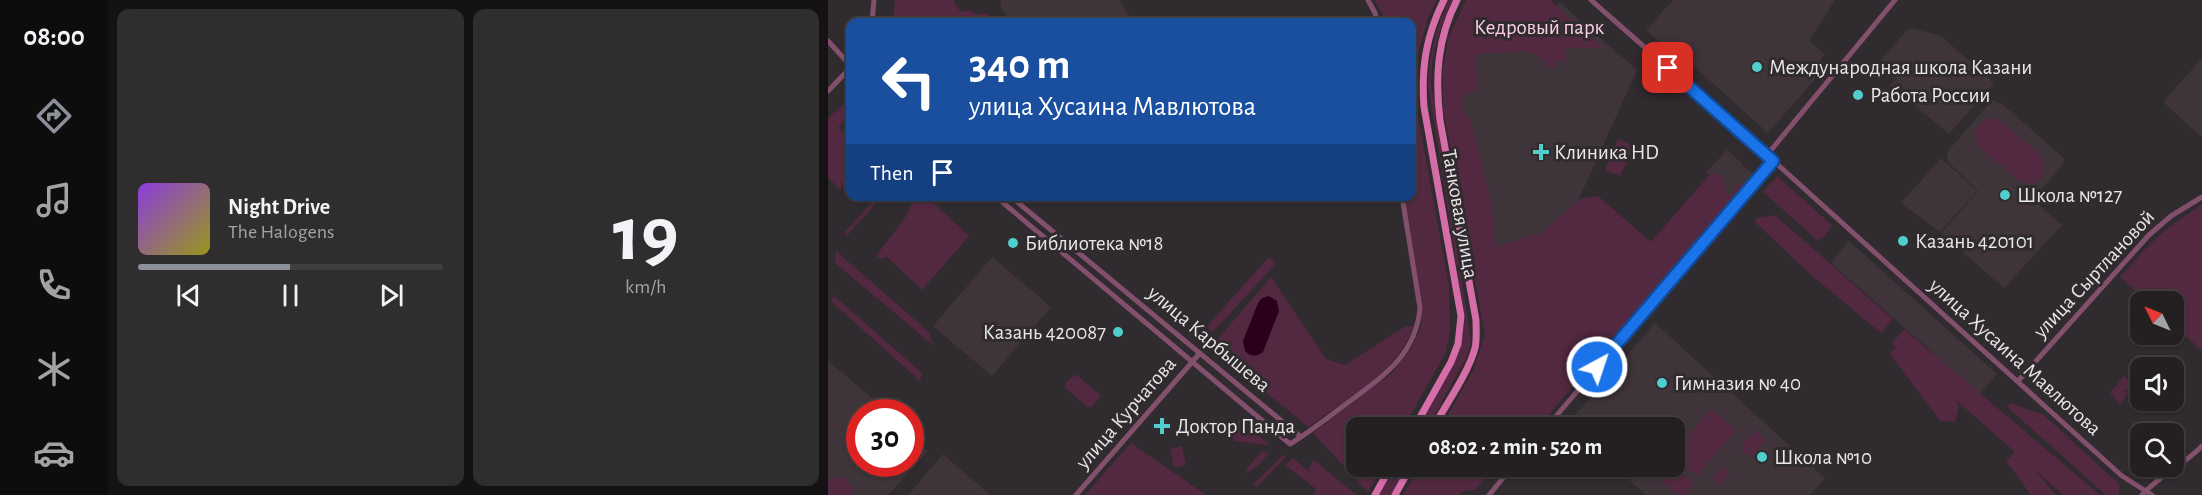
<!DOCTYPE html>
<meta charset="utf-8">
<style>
:root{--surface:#242022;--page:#302d2f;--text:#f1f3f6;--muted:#a3a3a5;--line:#413e40;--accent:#8c9099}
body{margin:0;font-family:"Alegreya Sans",sans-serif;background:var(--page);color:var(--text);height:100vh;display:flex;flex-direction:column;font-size:22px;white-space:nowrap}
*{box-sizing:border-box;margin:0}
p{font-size:20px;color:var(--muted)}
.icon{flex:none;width:33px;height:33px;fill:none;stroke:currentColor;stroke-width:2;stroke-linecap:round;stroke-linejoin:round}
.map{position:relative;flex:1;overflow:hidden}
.side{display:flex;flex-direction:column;gap:9px;padding:9px;background:#141213;width:720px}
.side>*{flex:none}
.banner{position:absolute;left:18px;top:18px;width:570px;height:183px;border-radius:12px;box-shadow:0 2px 4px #0004,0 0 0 2px var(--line);background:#1a4fa0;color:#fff;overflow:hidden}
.needle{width:39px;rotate:313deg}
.tools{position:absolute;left:1302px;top:291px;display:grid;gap:12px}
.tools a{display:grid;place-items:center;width:54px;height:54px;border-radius:12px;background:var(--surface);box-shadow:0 2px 4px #0004,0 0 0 2px var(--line);font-size:30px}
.speed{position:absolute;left:18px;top:399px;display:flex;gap:12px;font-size:30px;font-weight:700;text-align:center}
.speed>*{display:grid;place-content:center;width:78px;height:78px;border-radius:50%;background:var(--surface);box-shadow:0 2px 4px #0004,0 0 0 2px var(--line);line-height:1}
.speed .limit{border:9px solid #d22;background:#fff;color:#111}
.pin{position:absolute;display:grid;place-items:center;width:51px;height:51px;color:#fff;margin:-26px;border-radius:12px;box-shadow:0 3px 9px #0006}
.me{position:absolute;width:66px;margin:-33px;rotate:40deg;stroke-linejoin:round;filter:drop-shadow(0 0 4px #0008)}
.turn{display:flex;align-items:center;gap:21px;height:126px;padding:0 24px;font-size:27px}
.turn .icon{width:78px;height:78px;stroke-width:2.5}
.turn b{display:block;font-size:42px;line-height:51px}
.then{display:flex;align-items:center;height:57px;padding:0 24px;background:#0003;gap:12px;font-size:22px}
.side .tile{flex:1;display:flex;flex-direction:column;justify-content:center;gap:9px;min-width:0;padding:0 21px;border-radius:12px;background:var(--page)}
.side .dial{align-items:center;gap:0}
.dial b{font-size:78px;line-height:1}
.song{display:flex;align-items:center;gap:18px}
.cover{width:72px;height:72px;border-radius:9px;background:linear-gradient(135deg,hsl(270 70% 55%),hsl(60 70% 35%))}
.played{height:6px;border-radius:3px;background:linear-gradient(90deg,var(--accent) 50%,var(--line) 50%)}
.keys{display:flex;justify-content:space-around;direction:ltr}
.side .tiles{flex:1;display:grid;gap:9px;grid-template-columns:repeat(2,1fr)}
.trip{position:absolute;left:518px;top:417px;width:339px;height:60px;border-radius:12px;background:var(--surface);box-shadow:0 2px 4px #0004,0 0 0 2px var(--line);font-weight:600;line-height:60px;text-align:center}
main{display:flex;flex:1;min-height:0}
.dock{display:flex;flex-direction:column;width:108px;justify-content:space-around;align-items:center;background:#0e0d0e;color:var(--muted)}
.dock .icon{width:42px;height:42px}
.dock .on{color:var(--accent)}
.dock b{font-size:27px;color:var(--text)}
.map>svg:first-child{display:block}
.built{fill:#3e343a}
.green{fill:#532841}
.water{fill:#2c001c}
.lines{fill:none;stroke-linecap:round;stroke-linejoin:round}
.minor{stroke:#824f6c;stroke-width:5}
.major{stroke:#d56da9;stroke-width:7}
.route-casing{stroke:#114b97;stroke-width:15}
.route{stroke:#1a73e8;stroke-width:10}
.poi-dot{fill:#52cdce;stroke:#302b2e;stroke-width:2}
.labels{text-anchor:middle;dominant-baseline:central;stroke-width:6;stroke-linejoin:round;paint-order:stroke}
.park-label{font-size:21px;fill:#f9cde4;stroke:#302b2e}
.poi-label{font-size:21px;fill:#eae6e8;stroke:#302b2e;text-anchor:start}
.street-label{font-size:21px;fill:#eae6e8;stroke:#302b2e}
</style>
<main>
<nav class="dock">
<b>08:00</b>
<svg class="icon on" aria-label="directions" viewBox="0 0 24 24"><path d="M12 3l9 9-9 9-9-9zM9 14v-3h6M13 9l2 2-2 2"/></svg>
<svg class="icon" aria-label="music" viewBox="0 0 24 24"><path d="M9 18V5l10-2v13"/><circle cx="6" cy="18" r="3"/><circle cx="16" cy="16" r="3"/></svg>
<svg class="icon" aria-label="phone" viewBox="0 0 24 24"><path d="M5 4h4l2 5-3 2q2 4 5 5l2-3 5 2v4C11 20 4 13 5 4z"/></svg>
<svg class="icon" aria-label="climate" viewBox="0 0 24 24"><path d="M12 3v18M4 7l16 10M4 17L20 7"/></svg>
<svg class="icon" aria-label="car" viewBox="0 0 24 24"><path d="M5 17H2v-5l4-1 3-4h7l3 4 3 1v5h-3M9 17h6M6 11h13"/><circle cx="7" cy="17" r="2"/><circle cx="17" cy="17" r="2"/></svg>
</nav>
<section class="side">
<div class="tiles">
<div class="tile">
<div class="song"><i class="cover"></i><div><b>Night Drive</b><p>The Halogens</p></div></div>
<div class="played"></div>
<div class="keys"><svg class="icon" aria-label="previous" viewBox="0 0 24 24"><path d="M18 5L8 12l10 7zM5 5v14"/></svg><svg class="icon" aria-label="pause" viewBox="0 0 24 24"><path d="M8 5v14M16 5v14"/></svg><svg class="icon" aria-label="next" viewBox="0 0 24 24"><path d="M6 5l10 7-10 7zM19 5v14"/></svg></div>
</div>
<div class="tile dial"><b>19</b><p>km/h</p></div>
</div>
</section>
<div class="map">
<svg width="1374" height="495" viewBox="0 0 1374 495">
<rect width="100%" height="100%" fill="#302b2e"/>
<path class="built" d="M173,0H291L305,22H183L172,6Z
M845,0H1007L981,41L997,54L989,64L995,70L940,133L852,54L842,51L818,30Z
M731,2L809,70L751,199L715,232L667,248L664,203L633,107L648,53L689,49Z
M1081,28L1112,35L1166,83L1121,134L1062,85L1068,79L1051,62Z
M1374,58V136H1372L1335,102Z
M1164,100L1174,104L1236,158L1235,165L1204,199L1234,225L1176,288L1113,233L1150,191L1119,161L1120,151Z
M899,150L914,163V166L926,174L904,199L878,172Z
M1113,158L1149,191L1112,232L1073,203Z
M1021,241L1169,374L1152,394L1004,264L1006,258Z
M164,257L223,307L164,376L105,326Z
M827,323L997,478L982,495H818L787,467L846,466V428H744L740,424Z
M0,361L61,412H32V464H82L83,431L90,437V442L100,451L60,495H0Z
M115,454L161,494L160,495H80Z"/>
<path class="green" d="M67,0H126V3L133,12L141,10L149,15L159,13L162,17L158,22H65Z
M546,0H609L600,18L590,54L587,78L589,111L621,286L622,330L618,352L576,427L528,428V466L554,467L540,492L485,433L564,373L584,347L593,327L594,307L576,197L584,196V22H555L554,13Z
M621,0H625C612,26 603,54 603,83L643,340L640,354L600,427L589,428L631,352L635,335L637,317L600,84C601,55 608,26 621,0Z
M638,0H725L724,2L775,48H737V61H728V69C716,67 712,53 699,51L648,54L649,91L637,93L633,107L642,119L664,203L667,247L715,232L751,199L770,196L823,242L883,173L893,175L898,192L902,195L906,193L905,189L908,185L913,183L917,186L710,427H613L646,369L657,335L615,108V66L621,36Z
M18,102L22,107V114L10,128L22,137V179L16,189L13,179V190L0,178V118Z
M1159,119H1169L1175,123L1214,156L1217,169C1209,198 1186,177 1173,165C1165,158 1149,149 1147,138C1146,129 1152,123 1159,119Z
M790,139L806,146L792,176L777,170Z
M949,176L1004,225L997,236L990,241L935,192Z
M49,197H53L19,236L16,233Z
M99,197L141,236L94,290L59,257L53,259L48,256L78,216L86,200L92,201Z
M1374,205V351L1346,325V302L1319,301L1292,277C1320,245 1337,227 1374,205Z
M947,215L1065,319L1053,333L982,274L927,222L929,218Z
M8,251L101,332L105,345L7,263Z
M441,257L448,264L385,332L378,327Z
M443,277L498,359L517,365L578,326L585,327C570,373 516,400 481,427L382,348Z
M5,295L94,373L92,381L4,302Z
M1076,329L1272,495H1235L1206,469L1228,495H1203L1178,461L1187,452L1129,401L1131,407L1127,422L1112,421L1062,354L1068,347L1064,343Z
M247,374L272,394V397L264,407H259L237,388V384Z
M1296,376L1305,384L1301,391H1295L1300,393L1293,404L1282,393Z
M1182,403L1216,415L1291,484V495H1278L1179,407Z
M883,409L908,430L869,476L846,457V452Z
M411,420L441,444L440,445L406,441L399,433Z
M928,430L938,440L923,457L912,448Z
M303,443L378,495H257Z
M354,446L358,465L346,468L342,449Z
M433,452L441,453L430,466L419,473V468Z
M455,455L458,457L429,487L425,485Z
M465,458L480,471L485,460L529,495H485L488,489L457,465Z
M846,464L865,482V485L857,495H849L822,471V467L846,466Z
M567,467H578L563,495H551Z
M591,467V466L668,467L647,490L636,491L631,495H575Z
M895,467L902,473L890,485L884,479Z
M8,477C20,477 24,484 24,495H0V481Z"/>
<path class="water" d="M441,296L449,301L451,311L435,352C429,357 422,357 417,351L415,341L430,303L434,298Z"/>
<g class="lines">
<path class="minor" d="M540,0L547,13L549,22
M763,0L939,155L1294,476L1324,495
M44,22L46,0
M0,41L22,65
M0,91L22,68
M939,155L1067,0
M167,196L462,444C483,431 502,416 522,401C557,375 588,354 592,308L574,196
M182,196L473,437
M1190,381L1321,235L1343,216L1374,197
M718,428L945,161
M248,495L372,353
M661,495L685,466
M1314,495C1332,475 1356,465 1374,446"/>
<path class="major" d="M586,428L623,362L630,344L633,316L596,107C593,68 598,35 616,0
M605,428C617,406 641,372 647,348C649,339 648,329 648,320L612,120C607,78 609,39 629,0
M547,495L563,466
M567,495L583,466"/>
</g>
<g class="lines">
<g class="route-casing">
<path id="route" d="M769,367L945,161L840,68"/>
</g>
<use href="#route" class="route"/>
</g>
<g class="poi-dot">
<circle cx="929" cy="67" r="6"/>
<circle cx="1030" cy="95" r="6"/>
<path d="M710 143h6v6h6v6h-6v6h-6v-6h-6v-6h6z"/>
<circle cx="1177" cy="195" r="6"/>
<circle cx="1075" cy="241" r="6"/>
<circle cx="185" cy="243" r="6"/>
<circle cx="290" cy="332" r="6"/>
<circle cx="834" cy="383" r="6"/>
<path d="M331 417h6v6h6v6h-6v6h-6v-6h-6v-6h6z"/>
<circle cx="934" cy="457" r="6"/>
</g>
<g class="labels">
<g class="park-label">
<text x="711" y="27">Кедровый парк</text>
</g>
<g class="poi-label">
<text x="941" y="67">Международная школа Казани</text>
<text x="1042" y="95">Работа России</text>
<text x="726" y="152">Клиника HD</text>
<text x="1189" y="195">Школа №127</text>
<text x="1087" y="241">Казань 420101</text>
<text x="197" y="243">Библиотека №18</text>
<text x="278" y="332" text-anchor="end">Казань 420087</text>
<text x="846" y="383">Гимназия № 40</text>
<text x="348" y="426">Доктор Панда</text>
<text x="946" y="457">Школа №10</text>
</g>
<g class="street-label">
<text transform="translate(632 214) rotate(80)">Танковая улица</text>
<text transform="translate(1266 274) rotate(-47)">улица Сыртлановой</text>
<text transform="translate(381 339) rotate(40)">улица Карбышева</text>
<text transform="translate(1187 357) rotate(42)">улица Хусаина Мавлютова</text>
<text transform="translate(298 413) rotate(-49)">улица Курчатова</text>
</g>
</g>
</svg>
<div class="tools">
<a><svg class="needle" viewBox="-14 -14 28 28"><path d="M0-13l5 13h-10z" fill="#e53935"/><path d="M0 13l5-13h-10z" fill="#a3a3a5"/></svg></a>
<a><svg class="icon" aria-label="sound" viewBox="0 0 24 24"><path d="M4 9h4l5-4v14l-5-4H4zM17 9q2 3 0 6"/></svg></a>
<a><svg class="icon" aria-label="search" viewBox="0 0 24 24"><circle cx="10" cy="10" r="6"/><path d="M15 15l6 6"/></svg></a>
</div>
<div class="speed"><div class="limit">30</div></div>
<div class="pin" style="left:840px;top:68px;background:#d93025"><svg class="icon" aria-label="arrive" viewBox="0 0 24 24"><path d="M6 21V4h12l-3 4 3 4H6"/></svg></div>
<svg class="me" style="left:769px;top:367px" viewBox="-20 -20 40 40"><circle r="17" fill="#1a73e8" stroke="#fff" stroke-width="3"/><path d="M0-11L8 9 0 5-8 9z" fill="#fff"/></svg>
<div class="trip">08:02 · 2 min · 520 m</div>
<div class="banner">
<div class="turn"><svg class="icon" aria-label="left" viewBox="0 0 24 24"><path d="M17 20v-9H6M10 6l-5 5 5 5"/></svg><div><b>340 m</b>улица Хусаина Мавлютова</div></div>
<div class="then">Then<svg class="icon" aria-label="arrive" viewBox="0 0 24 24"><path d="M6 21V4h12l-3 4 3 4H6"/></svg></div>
</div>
</div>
</main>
